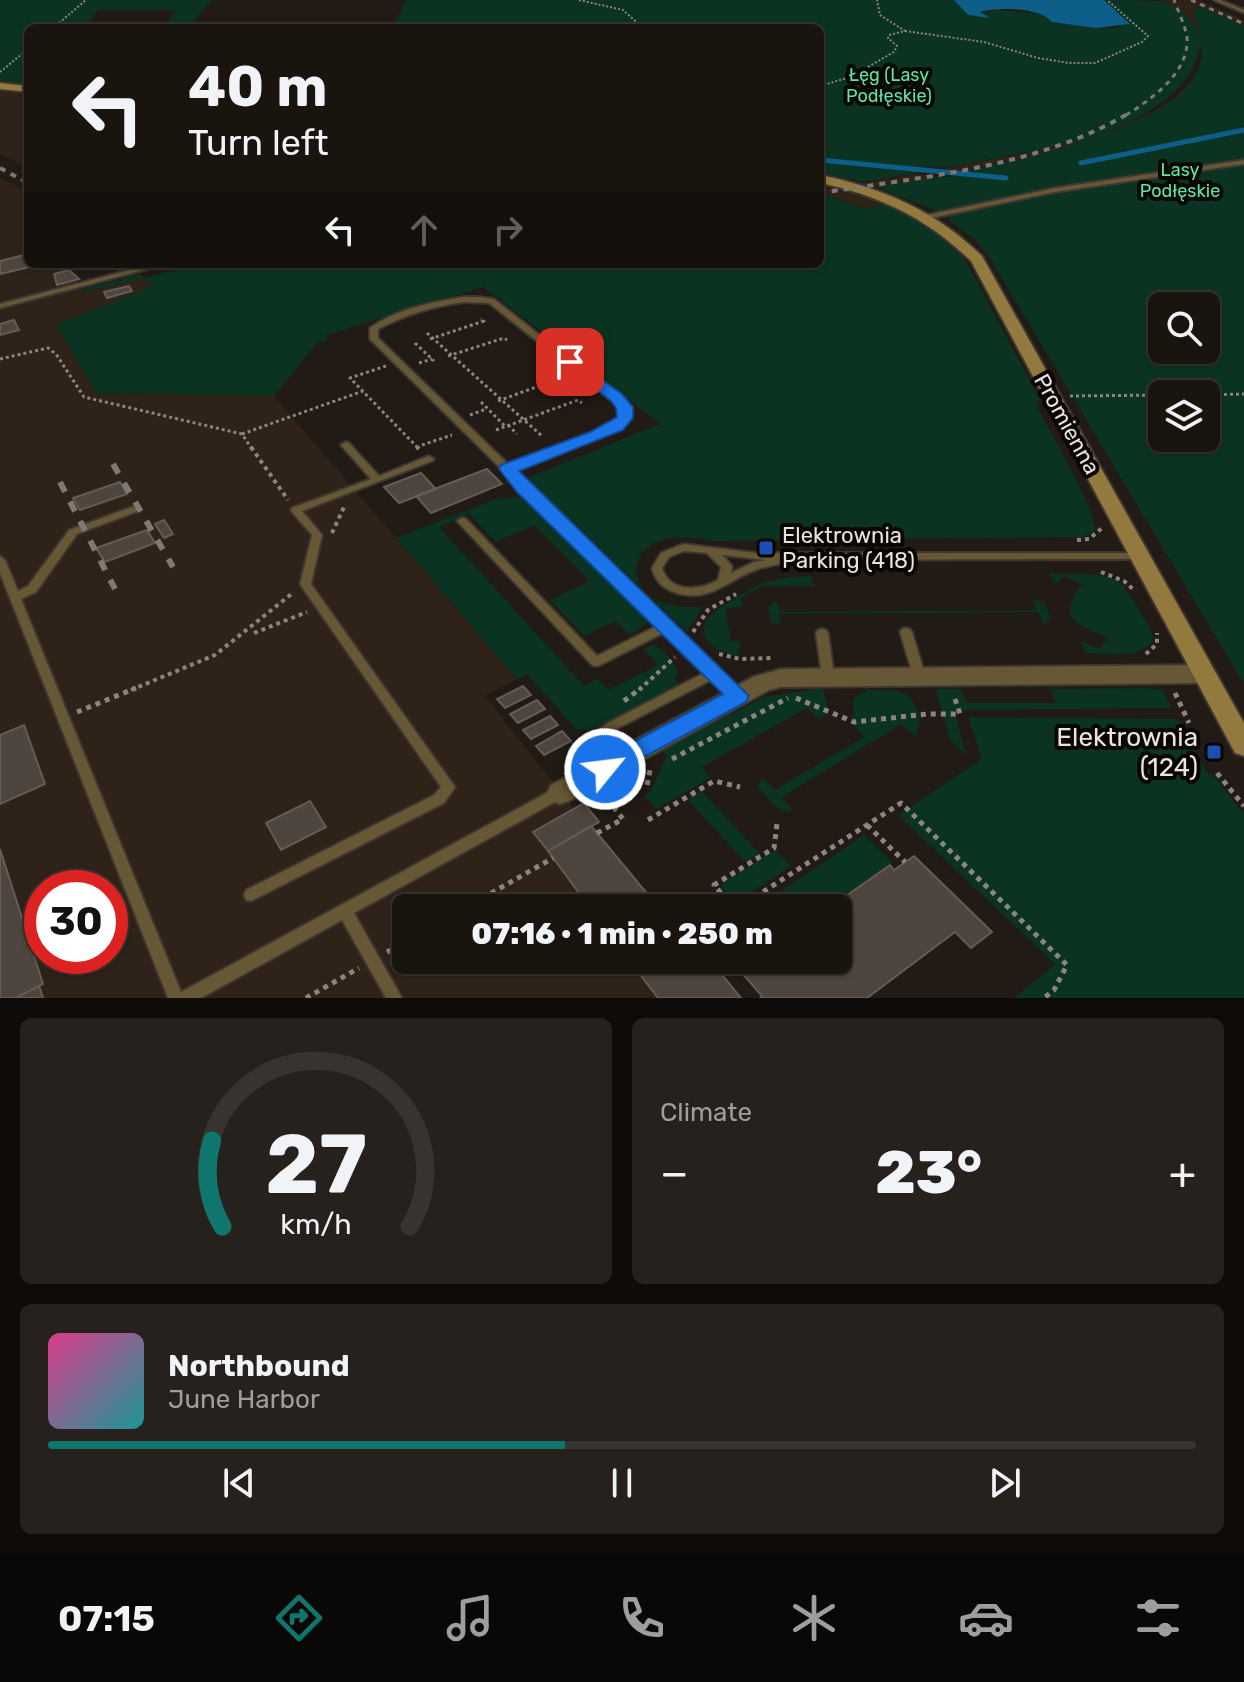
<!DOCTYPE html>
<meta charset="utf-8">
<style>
:root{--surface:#1a140f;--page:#27211d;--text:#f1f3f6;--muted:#9f9e9e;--line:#38332f;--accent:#0f766e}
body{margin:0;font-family:Rubik,sans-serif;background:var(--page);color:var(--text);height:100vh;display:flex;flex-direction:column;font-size:30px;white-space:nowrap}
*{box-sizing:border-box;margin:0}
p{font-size:26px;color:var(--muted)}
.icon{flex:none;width:44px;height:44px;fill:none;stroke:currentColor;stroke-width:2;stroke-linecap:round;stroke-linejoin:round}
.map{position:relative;height:998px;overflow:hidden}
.panel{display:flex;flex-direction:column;gap:20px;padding:20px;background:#0e0b08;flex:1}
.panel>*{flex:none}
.hud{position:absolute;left:24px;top:24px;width:800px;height:244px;border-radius:12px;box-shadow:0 2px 6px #0004,0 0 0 2px var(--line);background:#1a140f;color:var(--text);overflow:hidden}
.buttons{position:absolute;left:1148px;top:292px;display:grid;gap:16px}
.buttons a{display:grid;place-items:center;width:72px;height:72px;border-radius:12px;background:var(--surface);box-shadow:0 2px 6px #0004,0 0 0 2px var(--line);font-size:40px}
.speed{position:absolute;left:24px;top:870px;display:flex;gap:16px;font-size:40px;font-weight:700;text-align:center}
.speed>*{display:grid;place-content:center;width:104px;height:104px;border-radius:50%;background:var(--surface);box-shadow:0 2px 6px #0004,0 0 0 2px var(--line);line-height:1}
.speed .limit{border:12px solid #d22;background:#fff;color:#111}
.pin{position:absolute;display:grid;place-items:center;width:68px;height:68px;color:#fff;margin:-34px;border-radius:16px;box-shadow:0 4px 12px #0006}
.me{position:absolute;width:88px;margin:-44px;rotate:61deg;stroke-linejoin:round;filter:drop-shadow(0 0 6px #0008)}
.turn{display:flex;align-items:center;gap:28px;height:168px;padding:0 32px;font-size:36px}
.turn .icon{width:104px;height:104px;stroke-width:2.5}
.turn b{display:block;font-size:56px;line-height:68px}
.lanes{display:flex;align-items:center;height:76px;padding:0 32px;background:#0003;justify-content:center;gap:40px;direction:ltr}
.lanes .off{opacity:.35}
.big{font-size:60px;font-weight:800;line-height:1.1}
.panel .widget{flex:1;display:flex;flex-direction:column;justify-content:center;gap:12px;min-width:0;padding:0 28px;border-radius:12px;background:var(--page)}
.panel .dial{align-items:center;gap:0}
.dial svg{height:208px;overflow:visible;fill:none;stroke:var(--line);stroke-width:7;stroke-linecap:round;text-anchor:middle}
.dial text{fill:var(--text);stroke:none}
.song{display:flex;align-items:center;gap:24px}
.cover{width:96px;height:96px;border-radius:12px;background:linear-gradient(135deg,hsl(330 70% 55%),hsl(180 70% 35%))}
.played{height:8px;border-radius:4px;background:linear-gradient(90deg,var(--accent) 45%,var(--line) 45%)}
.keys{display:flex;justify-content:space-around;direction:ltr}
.heat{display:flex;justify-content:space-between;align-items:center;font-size:44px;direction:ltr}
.panel .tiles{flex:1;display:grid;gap:20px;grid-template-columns:1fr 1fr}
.widget:last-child{grid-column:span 2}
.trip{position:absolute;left:392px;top:894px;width:460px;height:80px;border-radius:12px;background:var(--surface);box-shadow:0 2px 6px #0004,0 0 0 2px var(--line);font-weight:800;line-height:80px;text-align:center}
.dock{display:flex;height:128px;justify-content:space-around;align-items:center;background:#0a0806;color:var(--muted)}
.dock .icon{width:56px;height:56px}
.dock .selected{color:var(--accent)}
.dock b{font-size:36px;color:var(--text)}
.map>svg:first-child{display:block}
.built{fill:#2f2218;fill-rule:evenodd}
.green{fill:#0b3321;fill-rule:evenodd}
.water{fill:#0d5e88}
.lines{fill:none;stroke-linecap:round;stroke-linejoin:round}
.stream{stroke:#0d5e88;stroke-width:5}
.building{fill:#4e453e;stroke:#655c55;stroke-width:2}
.lane-casing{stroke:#3e3631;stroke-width:4}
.street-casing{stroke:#3e3631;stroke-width:4}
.secondary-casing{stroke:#3e3631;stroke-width:4}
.path-far3{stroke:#8b847f;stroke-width:2;stroke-dasharray:2 2;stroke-linecap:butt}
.path-far2{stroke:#8b847f;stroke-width:3;stroke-dasharray:3 3;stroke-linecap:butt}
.path-far1{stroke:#8b847f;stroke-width:4;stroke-dasharray:4 4;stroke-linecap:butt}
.path{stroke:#8b847f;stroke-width:5;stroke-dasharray:5 5;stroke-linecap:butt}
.lane{fill:#665834;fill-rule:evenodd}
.street{fill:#665834;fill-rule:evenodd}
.secondary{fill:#927a3e;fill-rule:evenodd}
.rail-far2{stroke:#7f7873;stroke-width:3;stroke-dasharray:5 5;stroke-linecap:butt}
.rail-far1{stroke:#7f7873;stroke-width:4;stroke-dasharray:6 6;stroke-linecap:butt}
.rail{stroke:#7f7873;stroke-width:6;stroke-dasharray:11 11;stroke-linecap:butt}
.route{fill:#1a73e8;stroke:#114b97;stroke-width:2}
.transit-dot{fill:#1a4fb4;stroke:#090604;stroke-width:3}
.labels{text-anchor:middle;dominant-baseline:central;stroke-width:8;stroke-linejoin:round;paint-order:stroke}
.far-park-label{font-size:18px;fill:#5be7a6;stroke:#090604}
.street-label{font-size:22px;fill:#eae4e0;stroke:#090604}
.poi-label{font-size:22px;fill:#eae4e0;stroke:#090604;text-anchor:start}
.near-poi-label{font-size:26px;fill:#eae4e0;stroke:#090604;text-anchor:end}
</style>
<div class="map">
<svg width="1244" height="998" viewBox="0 0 1244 998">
<rect width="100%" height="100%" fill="#221a14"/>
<path class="built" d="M1162,0H1199L1244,20V26L1203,8H1193L1211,28L1222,50L1215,80L1190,106L1148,127L1058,155L960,171L941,169L1047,149L1102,134L1151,113L1174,99L1195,77L1204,55L1187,17Z
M0,90L28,93V167L0,154Z
M917,174L941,176L855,191L887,203L865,209L827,195L820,196V190Z
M0,178L28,192V264H64L71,274H75L79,279L75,281L85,292L144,278L153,286L96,393L274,396L517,679L485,696L574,809L534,832L591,908H406V960H629L658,998H0ZM42,888H110V956H42Z"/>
<path class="green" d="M0,0H212L188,28H163L176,10H99L83,28H28V86L0,80Z
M407,0H954L968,15L987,18L979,13L996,10L1045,14L1052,22L1114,28L1129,24L1104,0C1121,0 1149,0 1165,2C1210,22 1214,69 1175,98C1122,138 1050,148 986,160C965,164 946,169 926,167L924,172L863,182L820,173V28H391Z
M1192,8H1203L1244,26V684L991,260L975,239L948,220L949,216L876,187L941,176L952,177L954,172L960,171C1020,161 1244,119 1192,8ZM1162,306H1206V350H1162ZM1162,394H1206V438H1162Z
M827,195L865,209L887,203C917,216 942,233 964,258L1040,399L1036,405C1047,427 1099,513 1094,532L1083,537L714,541C606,518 618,619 704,606L687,632L527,478L660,424L484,287L326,335V341L318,342L274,396L96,393L56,325L153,286L144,278L85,292L82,289L140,274L144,278L196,264H820V196Z
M521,496L641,607L648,618L646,625L629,635L615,621L584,636L550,600L590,581L534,525L496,542L469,514L439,527L584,686L598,679L609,690L658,665L643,649L655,644L670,658L678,672L675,679L680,685L591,731L576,729L527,674L517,679L396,538L494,500Z
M1050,574C1121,574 1118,570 1152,633L1153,640C1143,660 1106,653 1086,653L1080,640L1100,649L1108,638C1074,623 1057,620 1082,584L1064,576L1055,584Z
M811,576L814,586H763L741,598L743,607L726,608L730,641H741L738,656C723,654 710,648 703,634L706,620L719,608L759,584L788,577Z
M1032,599L1044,603L1050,617L1048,622L1043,624L1038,612L780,614L781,626L771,622L768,607L776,600L780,612L1037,610Z
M822,688C826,700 831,710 821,720L807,708L702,767L710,778L656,809L645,795L650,792L667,756L662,750L764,697Z
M1147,688L1163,690L1171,708L954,710L966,755L950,740L936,689H961L966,703H1055L1051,689Z
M868,690H894L909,696C918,706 924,724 915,736L901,724L782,797L793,811C778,814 767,799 758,787L762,777L775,790L864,737L852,724L854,697Z
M968,717L1178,719L1207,773L1213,775L1244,814V998H1014L1055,964L898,815L982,759Z
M702,791L760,854L745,862L688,800Z
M864,835L893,863L829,908H756Z
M776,850L791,866L735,903L720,885Z"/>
<path class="water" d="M954,0H1104L1130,24L1096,28L1052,22C1040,7 998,7 980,12L990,18L968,15Z"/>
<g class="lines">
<path class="stream" d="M820,160L1006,178
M1081,163L1244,130"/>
</g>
<path class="building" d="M28,254V264H42L0,274V261Z
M69,270L79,279L57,285L54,274Z
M129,286L132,291L107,298L104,292Z
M14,320L19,330L0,335V324Z
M487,469L502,484L431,513L416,496Z
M421,473L436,489L399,503L384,487Z
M120,482L127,494L80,510L73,498Z
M164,520L173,534L164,538L155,524Z
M147,530L155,543L105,562L96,548Z
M523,686L531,695L505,708L497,699Z
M537,700L545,709L518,723L510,714Z
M550,716L558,725L531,739L523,730Z
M24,725L45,784L0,804V735Z
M562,731L571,741L544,755L536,746Z
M310,801L326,827L281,850L266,823Z
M584,803L599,822L548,851L533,832Z
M591,826L597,833L659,908H590L548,851Z
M0,849L43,984L16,998H0Z
M914,856L992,932L971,948L955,932L867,998H760L762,996L735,965L742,960H774L777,964L783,960H838V908H829L890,865L894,870Z
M629,960H710L741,998H658Z
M39,986L43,998H16Z"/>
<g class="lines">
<g class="lane-casing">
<path id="lane" d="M1214,0H1220L1244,10V13Z
M1244,160V164L1055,192L927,219L924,217L927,215L1055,188Z
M153,264H166L0,308V304Z
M464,297H479L494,299L628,405L630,418L620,428L514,470L744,696L742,699L738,701L734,699L713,679L614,730L601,741L588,777L586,781L581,782L576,781L574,777L592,735L606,724L706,672L665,632L600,665L596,666L592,665L457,521L462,518L466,519L597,656L659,625L370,339V328C396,309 433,302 464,297ZM464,302L489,303L621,408L620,417L614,424L509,465L378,338V329C405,315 434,306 464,302Z
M346,442L349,443L379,476L426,457L429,456L434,459L432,461L302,511L322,535L311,584L455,787L444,803L251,901L246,900L244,895L246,890L434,795L441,787L300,584L312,535L292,512L291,510L292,508L371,479L341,445Z
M132,507L136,508L137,510L136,512L77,534L36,592L21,599L181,992L554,789L559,788L564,789L566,793L564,797L354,913L402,998H386L342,920L201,998H168L0,573V556L5,560L18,591L28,586L69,530Z
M683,544L756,553H1139L1144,556L1139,559L807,560C791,563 773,564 758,569C726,580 708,606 671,591C660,586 655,579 652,568L661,553ZM684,551L707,553L721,567L718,580C699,591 670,593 662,568L669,557ZM722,555L766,560L754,562L731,573L732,566Z
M906,628L910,629L912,632L925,675L923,678L919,679L915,678L913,675L900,632L902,629Z
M822,629L826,630L828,633L834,676L832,679L828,680L824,679L822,676L816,633L818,630Z"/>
</g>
<g class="street-casing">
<path id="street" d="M1203,665L1211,668L1215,674L1211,680L1203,683L781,687L769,690L569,801L560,804L551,801L547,793L551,785L753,677L781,669Z"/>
</g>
<g class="secondary-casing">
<path id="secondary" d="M0,83L28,86V92L0,89Z
M820,175C883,188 936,211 982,256L1244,723V756L1235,753L971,261C928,219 879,195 820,183Z"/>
</g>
<path class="path-far3" d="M579,0L623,10L643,28
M53,28L86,0
M905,31L984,42L1038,58L1069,63H1095L1142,42L1148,36L1107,0
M0,72L28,49
M820,86L850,77L894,52L897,46L888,38L889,35L905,31L880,15L877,0"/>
<path class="path-far2" d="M427,333L542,436
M430,339L484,321L481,319
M415,343L434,361
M448,356L504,338L507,340
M0,359L48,348L56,354L84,397L242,434L252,449
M419,363L432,359
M386,366L350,378L419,449
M1206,395L1244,394
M1070,396L1162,395
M498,401L555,380L552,378
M481,402L505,426
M470,415L486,409
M508,425L517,434
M496,430L578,400L582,403
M242,434L363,391
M422,445L452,435"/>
<path class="path-far1" d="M251,447L288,500
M417,447L419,449
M332,533L345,505
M1077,540L1089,539L1102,528
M1101,572L1124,581L1134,590
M693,632L708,610L736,594
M254,633L307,612
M719,654L740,659L773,658
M1146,654L1157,644V633
M131,690L215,655L294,592
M639,690L675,657"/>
<path class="path" d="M1175,693L1189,723
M796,698L854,722L927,714H960L954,696
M624,701L641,688
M77,712L136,688
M672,759L788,698
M1217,773L1244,806
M647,785L650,770
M648,820L714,781L740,787
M867,825L905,862
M597,833L623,819L612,805
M465,908L553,858
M734,908L714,885L774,848L777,824
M738,908L901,803L1067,965L1054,990L1044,998
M387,952L406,942
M306,998L359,968"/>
<use href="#lane" class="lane"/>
<use href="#street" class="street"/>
<use href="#secondary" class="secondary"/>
<path class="rail-far2" d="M1191,0L1244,24
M1126,115C1152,99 1190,72 1187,37C1185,25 1178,11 1174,0"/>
<path class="rail-far1" d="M0,168L28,183
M820,193C922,177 1039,167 1129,113"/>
<path class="rail" d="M113,464L173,567
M60,482L115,589"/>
</g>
<path class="route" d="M570,357L622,394L633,407V418L623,430L519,471L749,696L746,702L605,778L596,775L593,769L596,762L723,694L517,492L499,469L501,465L590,432L617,417L616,408L611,401L565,365V358Z"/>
<g class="transit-dot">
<rect x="758" y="540" width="16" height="16" rx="4"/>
<rect x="1206" y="744" width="16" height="16" rx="4"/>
</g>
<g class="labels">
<g class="far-park-label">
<text x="889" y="75">Łęg (Lasy<tspan x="889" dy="21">Podłęskie)</tspan></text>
<text x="1180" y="170">Lasy<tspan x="1180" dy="21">Podłęskie</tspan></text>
</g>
<g class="street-label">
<text transform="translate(1067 424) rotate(61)">Promienna</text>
</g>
<g class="poi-label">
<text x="782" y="535">Elektrownia<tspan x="782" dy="25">Parking (418)</tspan></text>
</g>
<g class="near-poi-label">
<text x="1198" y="737">Elektrownia<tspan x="1198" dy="30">(124)</tspan></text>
</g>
</g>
</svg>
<div class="buttons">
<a><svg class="icon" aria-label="search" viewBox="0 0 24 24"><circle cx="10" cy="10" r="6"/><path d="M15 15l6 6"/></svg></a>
<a><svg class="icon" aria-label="layers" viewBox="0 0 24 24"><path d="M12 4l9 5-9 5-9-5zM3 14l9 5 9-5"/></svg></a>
</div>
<div class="speed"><div class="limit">30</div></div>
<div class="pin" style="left:570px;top:362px;background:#d93025"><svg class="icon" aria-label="arrive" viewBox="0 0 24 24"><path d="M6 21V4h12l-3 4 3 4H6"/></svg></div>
<svg class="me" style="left:605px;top:769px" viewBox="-20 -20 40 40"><circle r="17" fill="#1a73e8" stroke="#fff" stroke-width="3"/><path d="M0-11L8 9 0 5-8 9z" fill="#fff"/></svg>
<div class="trip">07:16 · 1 min · 250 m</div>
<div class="hud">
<div class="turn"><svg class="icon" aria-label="left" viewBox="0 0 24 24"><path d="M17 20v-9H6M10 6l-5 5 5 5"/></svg><div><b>40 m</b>Turn left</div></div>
<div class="lanes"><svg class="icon" aria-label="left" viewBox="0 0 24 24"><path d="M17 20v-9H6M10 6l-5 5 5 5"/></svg><svg class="icon off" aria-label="ahead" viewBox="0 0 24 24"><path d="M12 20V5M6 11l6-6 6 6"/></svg><svg class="icon off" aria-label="right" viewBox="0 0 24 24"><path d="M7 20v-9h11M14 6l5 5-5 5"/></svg></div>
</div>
</div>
<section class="panel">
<div class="tiles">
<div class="widget dial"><svg viewBox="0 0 100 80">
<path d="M14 69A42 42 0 1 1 86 69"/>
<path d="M14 69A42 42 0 0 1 10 36" stroke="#0f766e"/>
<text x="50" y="56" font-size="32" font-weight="700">27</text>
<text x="50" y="72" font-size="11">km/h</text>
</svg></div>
<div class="widget"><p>Climate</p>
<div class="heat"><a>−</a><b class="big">23°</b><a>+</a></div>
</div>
<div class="widget">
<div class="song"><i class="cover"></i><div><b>Northbound</b><p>June Harbor</p></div></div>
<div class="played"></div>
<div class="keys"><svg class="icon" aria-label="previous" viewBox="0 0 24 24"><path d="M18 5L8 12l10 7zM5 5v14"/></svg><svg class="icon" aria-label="pause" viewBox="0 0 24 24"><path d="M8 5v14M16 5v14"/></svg><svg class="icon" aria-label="next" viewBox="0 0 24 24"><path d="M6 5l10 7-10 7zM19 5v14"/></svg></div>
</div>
</div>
</section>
<nav class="dock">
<b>07:15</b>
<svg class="icon selected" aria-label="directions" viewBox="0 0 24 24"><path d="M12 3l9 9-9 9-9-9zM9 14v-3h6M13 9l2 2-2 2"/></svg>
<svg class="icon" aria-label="music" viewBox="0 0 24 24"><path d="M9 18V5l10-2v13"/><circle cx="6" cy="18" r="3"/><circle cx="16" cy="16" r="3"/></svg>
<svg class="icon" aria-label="phone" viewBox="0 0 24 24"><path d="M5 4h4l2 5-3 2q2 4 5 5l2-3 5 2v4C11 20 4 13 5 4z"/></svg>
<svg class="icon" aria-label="climate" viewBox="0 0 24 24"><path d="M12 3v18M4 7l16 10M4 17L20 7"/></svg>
<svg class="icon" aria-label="car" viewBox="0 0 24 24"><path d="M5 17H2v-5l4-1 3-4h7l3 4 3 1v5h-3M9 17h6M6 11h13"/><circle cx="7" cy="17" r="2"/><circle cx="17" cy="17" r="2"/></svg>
<svg class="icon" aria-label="filters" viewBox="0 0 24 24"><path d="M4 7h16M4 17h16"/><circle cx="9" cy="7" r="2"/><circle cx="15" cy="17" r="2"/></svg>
</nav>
